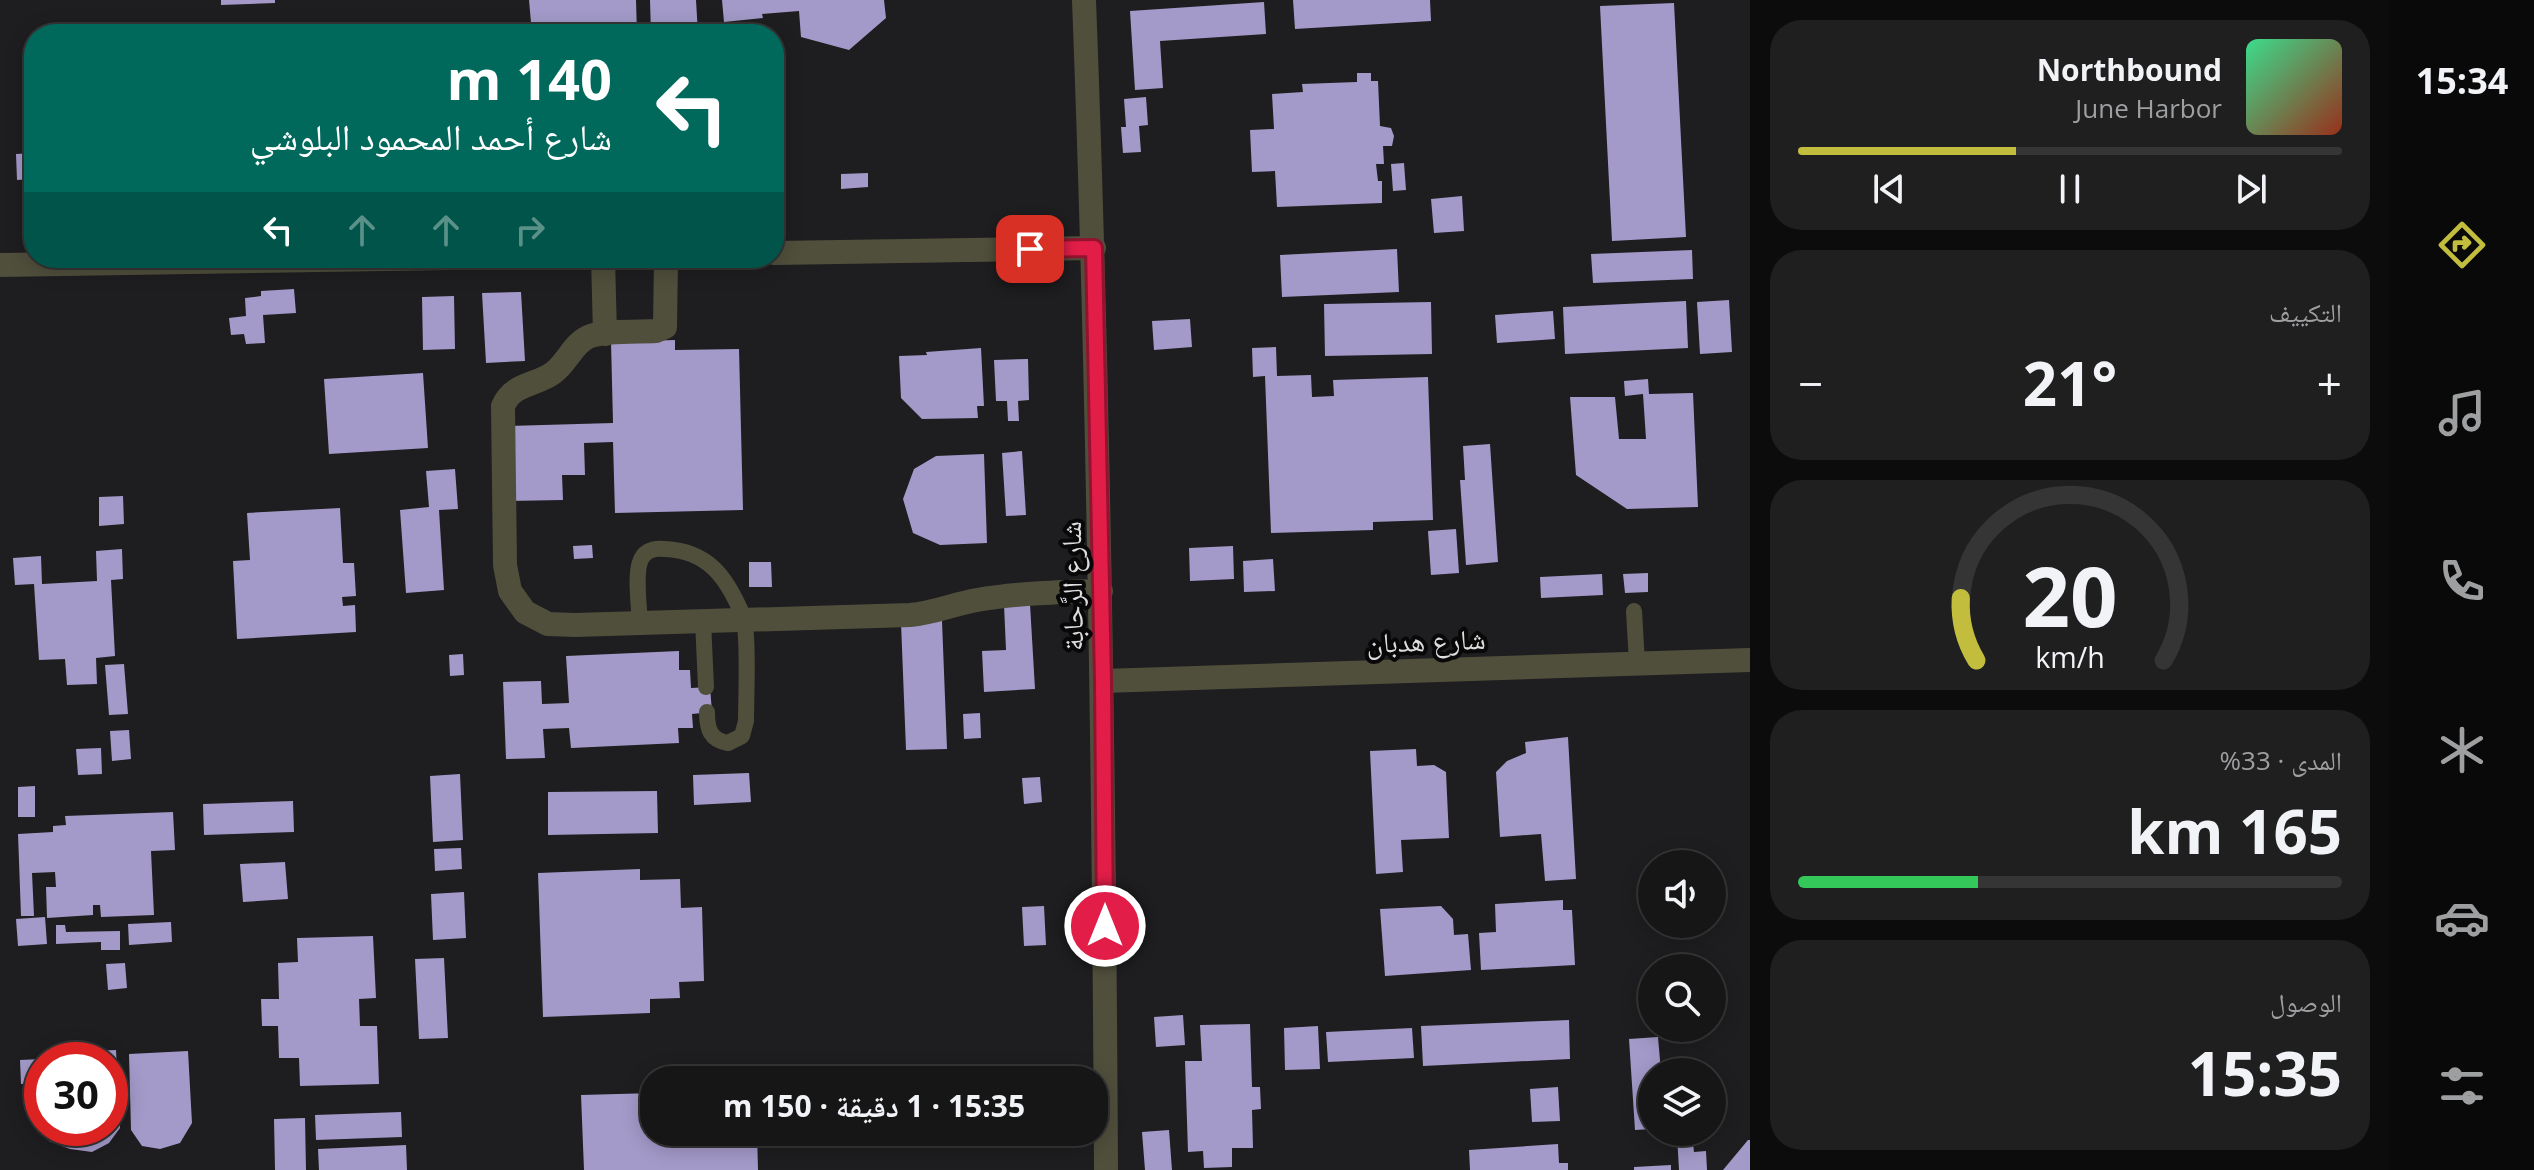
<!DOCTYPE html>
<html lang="ar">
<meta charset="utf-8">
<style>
:root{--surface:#161617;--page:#1f1f20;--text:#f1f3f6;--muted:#9e9fa1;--line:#353536;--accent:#c3bd3e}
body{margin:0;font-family:"Open Sans","Noto Naskh Arabic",sans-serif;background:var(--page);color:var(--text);direction:rtl;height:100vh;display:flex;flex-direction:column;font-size:30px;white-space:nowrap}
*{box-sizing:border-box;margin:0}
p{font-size:26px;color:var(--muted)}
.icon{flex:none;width:44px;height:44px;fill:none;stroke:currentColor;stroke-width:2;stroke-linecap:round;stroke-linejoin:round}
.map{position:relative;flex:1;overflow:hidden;direction:ltr}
.sheet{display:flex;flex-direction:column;gap:20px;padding:20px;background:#0c0c0d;width:640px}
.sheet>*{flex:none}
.banner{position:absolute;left:24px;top:24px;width:760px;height:244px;border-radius:32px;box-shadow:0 4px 20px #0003,0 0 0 2px var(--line);direction:rtl;background:#00695c;color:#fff;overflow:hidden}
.buttons{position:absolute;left:1638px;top:850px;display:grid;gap:16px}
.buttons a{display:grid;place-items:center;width:88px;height:88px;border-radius:50%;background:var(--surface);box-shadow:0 4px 20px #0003,0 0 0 2px var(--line);font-size:40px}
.speed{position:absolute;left:24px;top:1042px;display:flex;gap:16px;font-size:40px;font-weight:700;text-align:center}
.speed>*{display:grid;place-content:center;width:104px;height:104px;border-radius:50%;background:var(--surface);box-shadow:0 4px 20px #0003,0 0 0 2px var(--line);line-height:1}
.speed .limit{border:12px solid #d22;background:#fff;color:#111}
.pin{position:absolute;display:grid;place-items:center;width:68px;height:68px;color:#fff;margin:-34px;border-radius:16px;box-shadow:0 4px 12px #0006}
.me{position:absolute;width:88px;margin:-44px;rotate:0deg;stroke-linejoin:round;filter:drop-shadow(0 0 6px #0008)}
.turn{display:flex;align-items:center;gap:28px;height:168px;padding:0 40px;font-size:36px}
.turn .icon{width:104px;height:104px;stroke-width:2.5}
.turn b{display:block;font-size:56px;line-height:68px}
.lanes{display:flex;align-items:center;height:76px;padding:0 40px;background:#0003;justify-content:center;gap:40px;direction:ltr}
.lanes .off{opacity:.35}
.big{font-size:60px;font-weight:700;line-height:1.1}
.sheet .card{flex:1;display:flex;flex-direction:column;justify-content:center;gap:12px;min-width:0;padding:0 28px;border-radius:32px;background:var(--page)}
.sheet .dial{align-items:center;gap:0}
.dial svg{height:208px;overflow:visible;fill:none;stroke:var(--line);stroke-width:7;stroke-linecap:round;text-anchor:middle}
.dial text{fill:var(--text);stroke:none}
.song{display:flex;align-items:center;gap:24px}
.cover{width:96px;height:96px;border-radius:12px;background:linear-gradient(135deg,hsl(150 70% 55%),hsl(10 70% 35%))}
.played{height:8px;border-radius:4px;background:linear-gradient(90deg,var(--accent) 40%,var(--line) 40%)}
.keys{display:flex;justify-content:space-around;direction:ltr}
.heat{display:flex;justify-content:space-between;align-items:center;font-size:44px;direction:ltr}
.charge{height:12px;border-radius:6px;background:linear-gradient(90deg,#34c759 33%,var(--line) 0)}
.trip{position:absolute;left:640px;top:1066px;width:468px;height:80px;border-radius:32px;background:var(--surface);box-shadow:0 4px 20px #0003,0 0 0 2px var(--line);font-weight:700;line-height:80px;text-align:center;direction:rtl}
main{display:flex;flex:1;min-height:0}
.dock{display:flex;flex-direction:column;width:144px;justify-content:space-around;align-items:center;background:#090909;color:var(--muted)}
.dock .icon{width:56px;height:56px}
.dock .selected{color:var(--accent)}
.dock b{font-size:36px;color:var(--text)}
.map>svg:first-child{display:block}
.building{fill:#a39ac9}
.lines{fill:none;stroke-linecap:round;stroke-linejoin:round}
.lane{stroke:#504f3c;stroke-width:16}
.street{stroke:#504f3c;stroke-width:24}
.route-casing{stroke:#92132f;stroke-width:20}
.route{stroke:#e11d48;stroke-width:14}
.labels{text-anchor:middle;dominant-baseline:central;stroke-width:8;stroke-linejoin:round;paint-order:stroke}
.street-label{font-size:28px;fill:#dddcde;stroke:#080809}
</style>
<main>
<nav class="dock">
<b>15:34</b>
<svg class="icon selected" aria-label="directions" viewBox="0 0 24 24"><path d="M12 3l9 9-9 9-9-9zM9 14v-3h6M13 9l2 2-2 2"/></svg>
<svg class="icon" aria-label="music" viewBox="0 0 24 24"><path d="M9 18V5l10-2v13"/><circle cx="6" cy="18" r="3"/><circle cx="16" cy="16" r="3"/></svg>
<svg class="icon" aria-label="phone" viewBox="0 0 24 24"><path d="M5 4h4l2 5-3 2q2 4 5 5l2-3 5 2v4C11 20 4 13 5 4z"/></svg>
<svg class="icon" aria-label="climate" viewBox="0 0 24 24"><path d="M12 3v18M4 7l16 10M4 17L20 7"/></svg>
<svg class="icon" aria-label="car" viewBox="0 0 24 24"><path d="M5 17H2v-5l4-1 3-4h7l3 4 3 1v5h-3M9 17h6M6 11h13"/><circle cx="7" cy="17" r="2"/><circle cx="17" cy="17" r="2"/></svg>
<svg class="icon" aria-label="filters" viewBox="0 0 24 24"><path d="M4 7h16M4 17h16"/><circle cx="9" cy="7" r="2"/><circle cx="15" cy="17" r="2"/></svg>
</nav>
<section class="sheet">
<div class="card">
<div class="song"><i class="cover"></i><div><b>Northbound</b><p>June Harbor</p></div></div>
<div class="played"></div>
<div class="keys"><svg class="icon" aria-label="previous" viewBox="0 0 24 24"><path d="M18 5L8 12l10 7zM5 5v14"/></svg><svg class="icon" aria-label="pause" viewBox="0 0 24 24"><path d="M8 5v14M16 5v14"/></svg><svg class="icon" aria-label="next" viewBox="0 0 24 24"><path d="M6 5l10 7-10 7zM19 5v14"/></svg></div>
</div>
<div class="card"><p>التكييف</p>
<div class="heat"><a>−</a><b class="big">21°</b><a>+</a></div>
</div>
<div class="card dial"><svg viewBox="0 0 100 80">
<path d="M14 69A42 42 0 1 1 86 69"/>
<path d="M14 69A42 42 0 0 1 8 45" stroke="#c3bd3e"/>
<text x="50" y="56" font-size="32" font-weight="700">20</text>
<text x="50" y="72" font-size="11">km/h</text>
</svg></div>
<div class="card"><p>المدى · 33%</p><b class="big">165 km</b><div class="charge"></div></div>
<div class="card"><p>الوصول</p><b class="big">15:35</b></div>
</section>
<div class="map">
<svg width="1750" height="1170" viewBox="0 0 1750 1170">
<rect width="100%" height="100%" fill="#1e1d1f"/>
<path class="building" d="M221,0H275V3L221,5Z
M529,0H636L637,34H532Z
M650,0H696L698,34H651Z
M722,0H884L886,18L849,50L801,37L799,11L762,14L763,18L724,22Z
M1293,0H1430L1431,21L1295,29Z
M1264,2L1266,34L1160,41L1163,88L1135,90L1130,11Z
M1674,3L1686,237L1612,241L1600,6Z
M1357,73H1371V81H1378L1380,126L1391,128L1394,136L1392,146H1383L1384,164H1376L1378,181H1382V203L1277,207L1275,171L1252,172L1250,130L1274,129L1272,94L1303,92L1302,84L1357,82Z
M1146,97L1148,125L1139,126L1141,152L1123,153L1121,127H1126L1124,99Z
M34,153V179L17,180L16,154Z
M1404,163L1406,190L1393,191L1391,164Z
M868,173V187L841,189V174Z
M1462,196L1464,231L1434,233L1431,199Z
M1397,249L1399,292L1282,297L1280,255Z
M1692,250L1693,279L1593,283L1591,254Z
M294,289L296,313L263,315L265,343L246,344L244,334L231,335L229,318L246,316L245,298L261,296V291Z
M521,292L525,361L486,363L482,293Z
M454,296L455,349L423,350L422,297Z
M1729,300L1732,352L1700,354L1697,302Z
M1686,301L1688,348L1565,354L1563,307Z
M1431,302L1432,354L1325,356L1324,304Z
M1553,311L1555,339L1497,343L1495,315Z
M1190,319L1192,347L1154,350L1152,321Z
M675,340V350L739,349L743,510L615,513L613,442L584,443L585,475H562L563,500L508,501L506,426L613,423L611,342Z
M1276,347L1277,376L1311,375L1312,397L1334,396L1333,380L1428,377L1433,520L1373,522V530L1271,533L1265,376L1253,377L1252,348Z
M981,348L984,406H977L978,418L922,419L901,398L899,356L927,355L926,352Z
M1028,359L1029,400L1018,401L1019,421H1008L1007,401H996L994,360Z
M423,373L428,448L329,454L324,379Z
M1648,379L1649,394L1693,393L1698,507L1627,509L1576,475L1570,397H1615L1619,439H1646L1643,394L1625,396L1624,381Z
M1490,444L1498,562L1466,565L1460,480H1465L1463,446Z
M1022,451L1026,515L1006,516L1002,453Z
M984,454L987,543L940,545L913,533L903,499L914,469L936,456Z
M455,469L458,509L439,510L444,590L406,593L400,510L429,507L426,471Z
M123,496L124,524L99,526V497Z
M340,508L343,563H354L356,596L342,597L343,606L355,605L356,632L237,639L233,561L250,560L247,513Z
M1456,529L1459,573L1431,575L1428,531Z
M592,545L593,558L574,559L573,546Z
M1233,546L1234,579L1190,581L1189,548Z
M122,549L123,579L111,580L115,656L96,658L97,684L67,685L65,659L39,660L34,584L15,585L13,558L41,556L42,584L97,581L96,551Z
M1273,559L1275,591L1244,592L1243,561Z
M749,562H771L772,587H749Z
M1648,573V592L1625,593L1623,574Z
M1602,574L1603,595L1541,598L1540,577Z
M1030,604L1035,689L984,692L982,651L1006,650L1004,605Z
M942,621L947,749L906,750L901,623Z
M679,651V670H690L691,688L710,687L712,712L692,714L693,728H678L679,743L571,748L569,728L543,729L545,758L506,759L503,682L541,681L542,704L569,703L566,656Z
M463,654L464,675L450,676L449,655Z
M124,664L128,714L109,715L105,665Z
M980,713L981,738L964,739L963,714Z
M129,730L131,759L112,761L110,731Z
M1568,737L1576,879L1545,881L1541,834L1500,837L1496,772L1507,761L1526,753L1525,742Z
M101,748L102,774L78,775L76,749Z
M1416,749L1417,766L1434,765L1446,772L1449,838L1401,840L1403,872L1376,874L1370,751Z
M749,773L751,802L694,805L693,775Z
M460,774L463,840L433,842L430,776Z
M1040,777L1042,802L1024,804L1022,778Z
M35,786V817H18V787Z
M657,791L658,833L548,835V792Z
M293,801L294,832L204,835L203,804Z
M173,812L175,850L151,851L154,915L101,917L100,905H93V915L47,918L46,887H56L55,872L32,873L34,916H21L18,834L53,832V826L66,825L65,816Z
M461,848L462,869L435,871L434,849Z
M285,862L288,899L243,902L240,864Z
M640,869V880L680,879L681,908L702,907L704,981L679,982L680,998L650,999V1013L543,1017L538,873Z
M464,892L466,938L433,940L431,894Z
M1563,900V910H1572L1575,965L1481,970L1479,933L1496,932L1495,904Z
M1044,906L1046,945L1024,946L1022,907Z
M1441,906L1453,919L1454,935L1468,934L1471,970L1385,976L1380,909Z
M45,917L47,944L18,946L16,919Z
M171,922L172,942L129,945L128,924Z
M56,925H65L66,932L120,931V950H101V942L56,944Z
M373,936L376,998L359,999L360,1026H377L379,1084L300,1086L299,1058H279L278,1026H262L261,999H279L278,963L298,962L297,938Z
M444,958L448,1038L419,1039L415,959Z
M125,963L127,988L108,990L106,964Z
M1183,1015L1185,1045L1156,1047L1154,1017Z
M1569,1020L1570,1059L1423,1066L1421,1026Z
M1250,1024L1252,1087H1260L1261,1109L1252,1110L1253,1148H1232V1167L1204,1168L1203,1151L1188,1152L1185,1061H1202L1200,1025Z
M1318,1026L1320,1069L1285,1070L1284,1028Z
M1412,1028L1414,1058L1328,1062L1326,1032Z
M1658,1037L1661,1072H1652V1129L1635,1130L1629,1039Z
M116,1050L120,1128L109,1143L92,1152L70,1149L49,1141V1128H110V1060H45V1053Z
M188,1051L192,1123L180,1143L160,1149L142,1146L131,1130L129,1054Z
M42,1059V1082L21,1084L20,1060Z
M1558,1087L1560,1121L1532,1122L1530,1089Z
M654,1093V1132H757L758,1170H584L581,1095Z
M401,1112L402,1137L316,1140L315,1115Z
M305,1118L306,1170H275L274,1119Z
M1169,1130L1172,1170H1145L1142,1132Z
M1677,1135H1692L1694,1152L1706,1151L1707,1170H1679Z
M1748,1140H1750V1170H1723Z
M1558,1144L1559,1163H1568V1170H1470L1469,1150Z
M406,1145L407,1170H319L318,1149Z
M1671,1165V1170H1634V1167Z"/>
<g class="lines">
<path class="lane" d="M1634,611L1637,663
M703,621L706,687
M640,623C639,607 635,575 640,562C644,550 654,548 665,549C709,551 727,578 743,616C749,632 746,700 746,721L742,736L728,743C710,740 707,729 707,712"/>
<path class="street" d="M1084,0C1099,390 1104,780 1106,1170
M774,253L1094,248
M603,258L605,334
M666,258L665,327L656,331C638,332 604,330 588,337C573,344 567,363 553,373C535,386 513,383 503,406L505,565L510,591L525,612L548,624L575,625L910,615C934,613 954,604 977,600C1018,593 1060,592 1101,591
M0,265L451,258
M1103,681L1750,660"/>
</g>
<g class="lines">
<g class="route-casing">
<path id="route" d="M1030,249L1094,248L1103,681L1105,926"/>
</g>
<use href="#route" class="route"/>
</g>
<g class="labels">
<g class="street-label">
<text transform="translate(1071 586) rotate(-91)">شارع الرَّحابة</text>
<text transform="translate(1426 640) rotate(-2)">شارع هدبان</text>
</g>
</g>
</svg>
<div class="buttons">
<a><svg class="icon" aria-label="sound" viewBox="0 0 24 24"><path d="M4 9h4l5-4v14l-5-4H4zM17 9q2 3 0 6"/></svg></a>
<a><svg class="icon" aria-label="search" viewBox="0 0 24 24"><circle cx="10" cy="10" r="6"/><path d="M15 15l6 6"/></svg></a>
<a><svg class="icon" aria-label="layers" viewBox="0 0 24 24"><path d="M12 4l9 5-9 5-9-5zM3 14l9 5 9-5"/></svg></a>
</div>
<div class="speed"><div class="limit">30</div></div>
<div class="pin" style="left:1030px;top:249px;background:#d93025"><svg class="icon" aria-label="arrive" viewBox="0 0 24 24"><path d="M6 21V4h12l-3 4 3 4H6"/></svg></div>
<svg class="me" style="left:1105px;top:926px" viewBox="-20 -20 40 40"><circle r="17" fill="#e11d48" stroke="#fff" stroke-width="3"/><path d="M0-11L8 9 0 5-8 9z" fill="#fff"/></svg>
<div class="trip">15:35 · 1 دقيقة · 150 m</div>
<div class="banner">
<div class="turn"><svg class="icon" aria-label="left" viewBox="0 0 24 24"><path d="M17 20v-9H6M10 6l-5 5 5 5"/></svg><div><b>140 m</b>شارع أحمد المحمود البلوشي</div></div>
<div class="lanes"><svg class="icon" aria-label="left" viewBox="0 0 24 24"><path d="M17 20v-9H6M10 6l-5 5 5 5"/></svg><svg class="icon off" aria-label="ahead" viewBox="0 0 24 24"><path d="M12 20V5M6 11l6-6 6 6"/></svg><svg class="icon off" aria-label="ahead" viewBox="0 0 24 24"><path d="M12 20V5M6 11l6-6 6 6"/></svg><svg class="icon off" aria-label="right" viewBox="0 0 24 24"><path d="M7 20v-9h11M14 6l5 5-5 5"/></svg></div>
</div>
</div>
</main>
